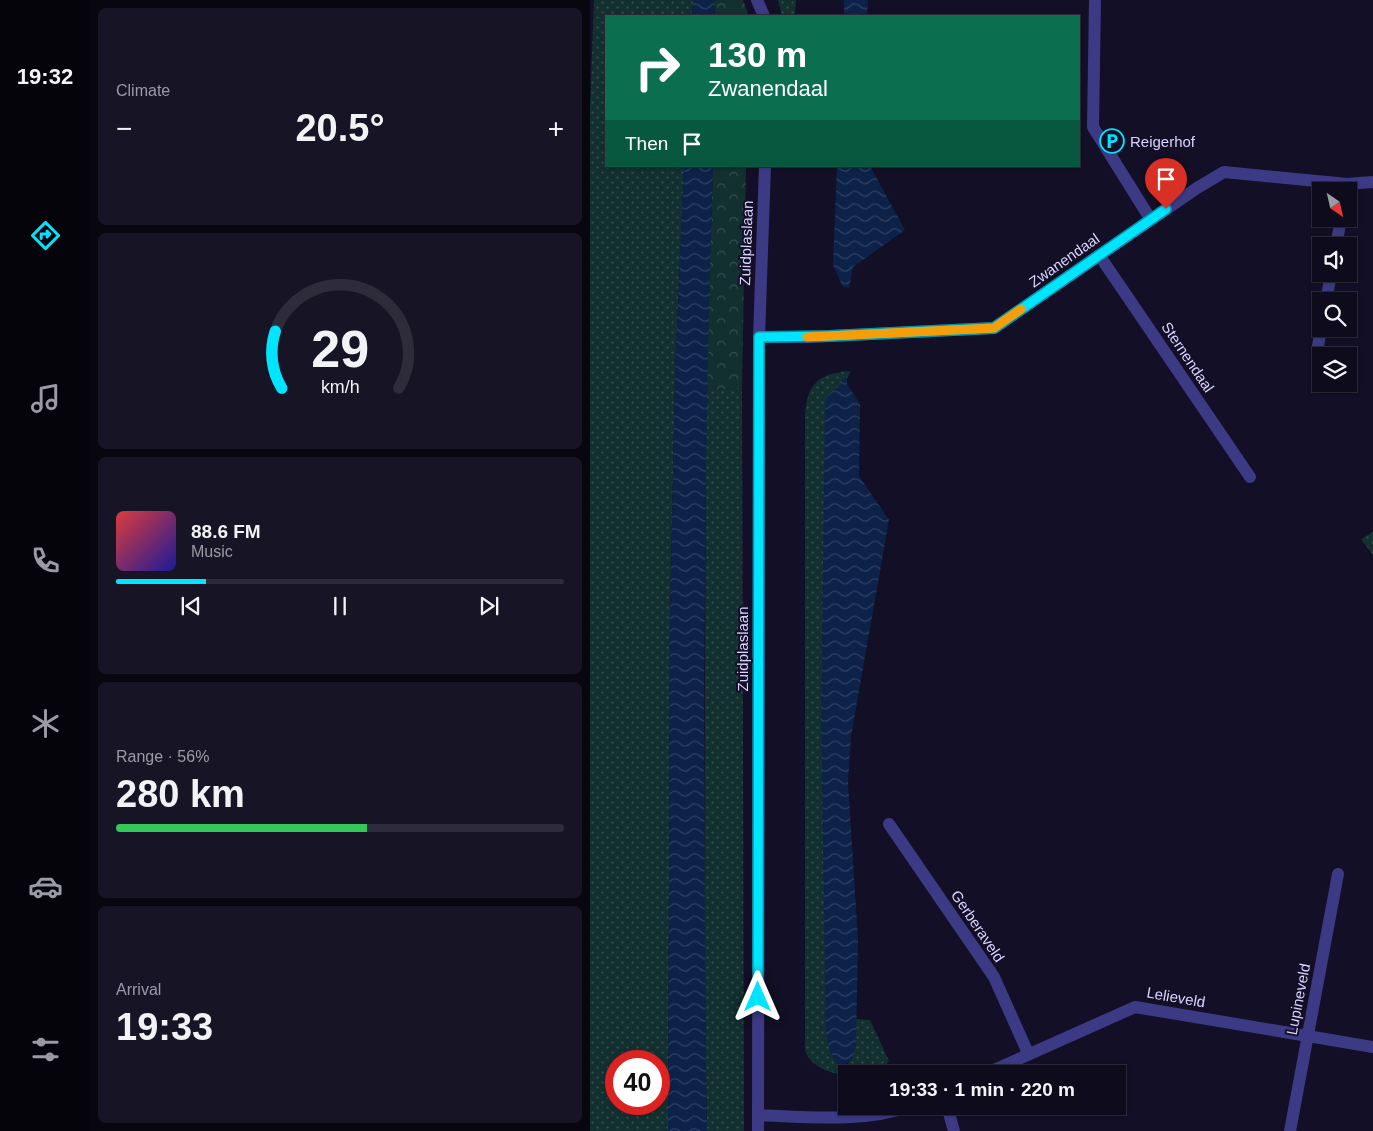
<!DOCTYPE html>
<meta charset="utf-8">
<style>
:root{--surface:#0e0b1c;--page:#171425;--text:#f1f3f6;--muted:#9b9ba3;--line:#2e2b3b;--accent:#00e5ff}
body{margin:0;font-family:Helvetica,sans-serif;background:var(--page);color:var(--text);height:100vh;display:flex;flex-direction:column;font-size:19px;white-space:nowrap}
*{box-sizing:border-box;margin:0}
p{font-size:16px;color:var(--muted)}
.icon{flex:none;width:28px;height:28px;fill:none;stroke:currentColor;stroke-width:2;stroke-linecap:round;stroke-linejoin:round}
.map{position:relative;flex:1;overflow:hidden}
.side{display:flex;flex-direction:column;gap:8px;padding:8px;background:#08060f;width:500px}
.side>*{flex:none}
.guide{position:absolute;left:15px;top:15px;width:475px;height:152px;border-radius:0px;box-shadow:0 1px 4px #0004,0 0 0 1px var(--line);background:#0b6e4f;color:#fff;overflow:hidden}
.needle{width:32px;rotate:146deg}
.buttons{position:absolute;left:722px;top:182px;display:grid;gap:10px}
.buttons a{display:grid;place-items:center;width:45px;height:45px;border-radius:0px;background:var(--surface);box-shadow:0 1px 4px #0004,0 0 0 1px var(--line);font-size:25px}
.speed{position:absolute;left:15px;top:1050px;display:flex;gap:10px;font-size:25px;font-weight:700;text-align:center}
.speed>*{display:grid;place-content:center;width:65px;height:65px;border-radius:50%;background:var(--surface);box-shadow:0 1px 4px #0004,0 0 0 1px var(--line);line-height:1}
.speed .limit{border:8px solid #d22;background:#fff;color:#111}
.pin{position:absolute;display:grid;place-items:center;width:42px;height:42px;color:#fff;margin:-51px -21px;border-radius:50% 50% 50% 0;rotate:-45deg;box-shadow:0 0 5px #0007}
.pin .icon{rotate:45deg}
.me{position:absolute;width:55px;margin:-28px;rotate:0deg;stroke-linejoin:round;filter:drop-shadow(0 0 4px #0008)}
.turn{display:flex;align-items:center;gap:18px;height:105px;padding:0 20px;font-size:22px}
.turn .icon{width:65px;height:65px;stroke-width:2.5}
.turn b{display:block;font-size:35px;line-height:42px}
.then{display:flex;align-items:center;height:48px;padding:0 20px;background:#0003;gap:10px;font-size:19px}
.big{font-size:38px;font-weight:700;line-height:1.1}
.side .tile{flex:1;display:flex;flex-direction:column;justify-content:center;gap:8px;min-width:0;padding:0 18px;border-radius:8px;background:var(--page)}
.side .dial{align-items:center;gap:0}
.dial svg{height:130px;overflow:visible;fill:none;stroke:var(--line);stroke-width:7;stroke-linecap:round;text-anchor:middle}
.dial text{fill:var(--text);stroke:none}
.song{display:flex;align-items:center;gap:15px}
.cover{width:60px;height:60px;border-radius:8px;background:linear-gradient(135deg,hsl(0 70% 55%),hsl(240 70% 35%))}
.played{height:5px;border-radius:2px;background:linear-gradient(90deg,var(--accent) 20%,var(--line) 20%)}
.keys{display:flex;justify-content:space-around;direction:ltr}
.heat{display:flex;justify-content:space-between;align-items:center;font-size:28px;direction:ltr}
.charge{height:8px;border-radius:4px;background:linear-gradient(90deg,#34c759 56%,var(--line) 0)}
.trip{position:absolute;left:248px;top:1065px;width:288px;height:50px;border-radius:0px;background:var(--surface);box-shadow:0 1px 4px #0004,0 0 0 1px var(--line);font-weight:700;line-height:50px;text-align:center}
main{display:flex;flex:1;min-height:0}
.tabs{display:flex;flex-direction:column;width:90px;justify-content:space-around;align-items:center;background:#06040b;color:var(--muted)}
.tabs .icon{width:35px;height:35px}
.tabs .active{color:var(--accent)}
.tabs b{font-size:22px;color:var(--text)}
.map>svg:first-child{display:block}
.grass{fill:url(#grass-dots);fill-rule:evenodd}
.forest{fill:url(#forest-crowns)}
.water{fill:url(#water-waves)}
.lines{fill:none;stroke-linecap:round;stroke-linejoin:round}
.service{stroke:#3d3a85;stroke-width:12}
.minor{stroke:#3d3a85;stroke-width:12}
.tertiary{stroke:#3d3a85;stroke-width:12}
.route-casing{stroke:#0095a6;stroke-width:12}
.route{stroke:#00e5ff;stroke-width:9}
.slow{stroke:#f59e0b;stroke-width:9}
.labels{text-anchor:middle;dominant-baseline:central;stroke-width:4;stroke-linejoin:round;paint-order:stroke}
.poi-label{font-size:15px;fill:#d9d4ff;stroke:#130f26;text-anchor:start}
.street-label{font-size:15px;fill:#d9d4ff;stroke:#130f26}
</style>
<main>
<nav class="tabs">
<b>19:32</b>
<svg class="icon active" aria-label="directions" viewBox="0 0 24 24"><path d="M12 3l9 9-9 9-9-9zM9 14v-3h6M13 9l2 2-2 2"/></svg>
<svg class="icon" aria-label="music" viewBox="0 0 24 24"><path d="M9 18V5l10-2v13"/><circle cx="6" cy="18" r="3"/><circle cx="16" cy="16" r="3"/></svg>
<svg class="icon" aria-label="phone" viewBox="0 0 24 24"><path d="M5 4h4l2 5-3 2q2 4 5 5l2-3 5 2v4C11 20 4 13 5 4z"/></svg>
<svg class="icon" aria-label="climate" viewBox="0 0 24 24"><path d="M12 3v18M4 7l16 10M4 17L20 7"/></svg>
<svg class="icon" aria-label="car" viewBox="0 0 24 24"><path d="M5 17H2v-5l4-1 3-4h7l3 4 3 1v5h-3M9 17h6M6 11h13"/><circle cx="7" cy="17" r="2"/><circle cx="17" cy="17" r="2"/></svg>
<svg class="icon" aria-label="filters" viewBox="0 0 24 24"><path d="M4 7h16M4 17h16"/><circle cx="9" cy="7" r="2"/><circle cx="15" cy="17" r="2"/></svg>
</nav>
<section class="side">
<div class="tile"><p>Climate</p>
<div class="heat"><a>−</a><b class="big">20.5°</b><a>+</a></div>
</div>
<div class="tile dial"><svg viewBox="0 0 100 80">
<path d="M14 69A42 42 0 1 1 86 69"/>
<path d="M14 69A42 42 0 0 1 10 34" stroke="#00e5ff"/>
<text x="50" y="56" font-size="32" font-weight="700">29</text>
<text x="50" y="72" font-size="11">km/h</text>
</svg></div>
<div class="tile">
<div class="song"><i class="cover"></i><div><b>88.6 FM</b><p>Music</p></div></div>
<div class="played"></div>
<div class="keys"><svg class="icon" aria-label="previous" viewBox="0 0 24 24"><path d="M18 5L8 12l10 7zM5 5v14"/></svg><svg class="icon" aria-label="pause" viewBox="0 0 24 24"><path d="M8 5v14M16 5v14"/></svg><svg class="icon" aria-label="next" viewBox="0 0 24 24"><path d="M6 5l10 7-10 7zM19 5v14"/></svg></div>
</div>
<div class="tile"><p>Range · 56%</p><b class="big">280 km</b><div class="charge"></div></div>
<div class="tile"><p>Arrival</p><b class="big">19:33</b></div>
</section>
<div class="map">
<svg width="783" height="1131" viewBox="0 0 783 1131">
<defs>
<pattern id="grass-dots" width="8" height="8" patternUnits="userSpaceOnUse" patternTransform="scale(1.25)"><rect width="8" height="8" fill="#12302f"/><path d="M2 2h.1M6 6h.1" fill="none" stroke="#344d4e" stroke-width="1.8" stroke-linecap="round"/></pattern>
<pattern id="forest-crowns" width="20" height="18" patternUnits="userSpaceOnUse" patternTransform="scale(1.25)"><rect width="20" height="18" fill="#12302f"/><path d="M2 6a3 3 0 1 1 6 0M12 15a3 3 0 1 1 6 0" fill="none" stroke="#344d4e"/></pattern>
<pattern id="water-waves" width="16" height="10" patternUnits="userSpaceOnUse" patternTransform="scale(1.25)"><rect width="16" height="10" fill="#0c2248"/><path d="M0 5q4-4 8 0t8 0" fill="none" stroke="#2f4163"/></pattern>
</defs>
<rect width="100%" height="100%" fill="#130f26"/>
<path class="grass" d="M4,0H103L102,16H16V166H94L85,374L80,618L78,1131H0V108ZM26,1061H69V1104H26Z
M188,0H206L205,16H192Z
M261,371L257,378L250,381V386L243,391L240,1051L249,1068H256L266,1046V1019L280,1020L299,1061L287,1074H256V1076C239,1072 222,1068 215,1051V416C217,383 229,373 261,371Z
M152,387L154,1131H117L114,942L116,391Z
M783,532V555L771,539Z"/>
<path class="forest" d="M124,0H153L159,16H125Z
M123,166H156L152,387L116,391Z"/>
<path class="water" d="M103,0H124L125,16H102Z
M254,0H278L277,16H254Z
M94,166H123C113,488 112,809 117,1131H78L80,618L85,374Z
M247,166H280L315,230L263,267L259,288L253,287L243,265Z
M257,378V384L270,404L269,476L299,520L261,736L258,783L268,939L266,1046L263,1057L256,1064V1068H249L240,1051L236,1035L231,720L235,408L237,396L250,386V381Z"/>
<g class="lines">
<path class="service" d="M505,0L503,127L561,220
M746,246L751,219
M736,301L741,274
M728,346L731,329"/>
<path class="minor" d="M509,255L660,477
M169,337H221L404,328L607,188L634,172L757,184L783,182
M299,824L404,977L438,1053
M395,1074L545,1007L783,1047
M357,1106L364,1131
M168,1115C217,1117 274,1123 320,1106
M700,1131L748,874"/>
<path class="tertiary" d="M167,0L174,16
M168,1131L169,337L175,166"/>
</g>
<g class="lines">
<g class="route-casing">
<path id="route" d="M168,997L169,337L239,336L404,328L576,209"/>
</g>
<use href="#route" class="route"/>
<path class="slow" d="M217,337L404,328L431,309"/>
</g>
<defs>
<g id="parking-ring" transform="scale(1.25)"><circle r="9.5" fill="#130f26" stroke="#00e5ff" stroke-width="1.5"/><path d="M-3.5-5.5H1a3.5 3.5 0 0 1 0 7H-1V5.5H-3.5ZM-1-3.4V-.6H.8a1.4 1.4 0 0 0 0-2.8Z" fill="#00e5ff"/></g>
</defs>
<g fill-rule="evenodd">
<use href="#parking-ring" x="522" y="141"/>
</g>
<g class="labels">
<g class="poi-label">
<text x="540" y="141">Reigerhof</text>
</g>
<g class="street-label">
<text transform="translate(156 243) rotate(-88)">Zuidplaslaan</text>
<text transform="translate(474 260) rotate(-35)">Zwanendaal</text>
<text transform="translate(598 357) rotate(56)">Sternendaal</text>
<text transform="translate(152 649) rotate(-90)">Zuidplaslaan</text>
<text transform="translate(388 926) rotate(56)">Gerberaveld</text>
<text transform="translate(586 997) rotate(10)">Lelieveld</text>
<text transform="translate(708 999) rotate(-79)">Lupineveld</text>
</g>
</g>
</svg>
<div class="buttons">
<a><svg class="needle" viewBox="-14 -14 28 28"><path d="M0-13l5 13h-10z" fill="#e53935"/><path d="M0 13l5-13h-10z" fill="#9b9ba3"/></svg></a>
<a><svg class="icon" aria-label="sound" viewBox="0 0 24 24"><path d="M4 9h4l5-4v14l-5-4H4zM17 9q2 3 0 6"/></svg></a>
<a><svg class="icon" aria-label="search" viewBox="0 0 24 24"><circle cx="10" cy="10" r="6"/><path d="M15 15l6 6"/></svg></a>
<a><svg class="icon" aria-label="layers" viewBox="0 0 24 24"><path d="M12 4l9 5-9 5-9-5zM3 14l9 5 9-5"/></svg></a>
</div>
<div class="speed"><div class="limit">40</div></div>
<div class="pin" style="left:576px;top:209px;background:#d93025"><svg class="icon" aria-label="arrive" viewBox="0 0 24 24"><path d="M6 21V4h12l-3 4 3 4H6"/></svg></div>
<svg class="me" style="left:168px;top:997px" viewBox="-20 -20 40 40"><path d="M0-17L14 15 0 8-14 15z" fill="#00e5ff" stroke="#fff" stroke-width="4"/></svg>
<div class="trip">19:33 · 1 min · 220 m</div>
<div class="guide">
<div class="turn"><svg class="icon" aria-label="right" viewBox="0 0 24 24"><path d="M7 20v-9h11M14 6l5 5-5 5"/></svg><div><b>130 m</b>Zwanendaal</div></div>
<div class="then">Then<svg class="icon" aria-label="arrive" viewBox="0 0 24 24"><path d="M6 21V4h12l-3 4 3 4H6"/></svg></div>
</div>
</div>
</main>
